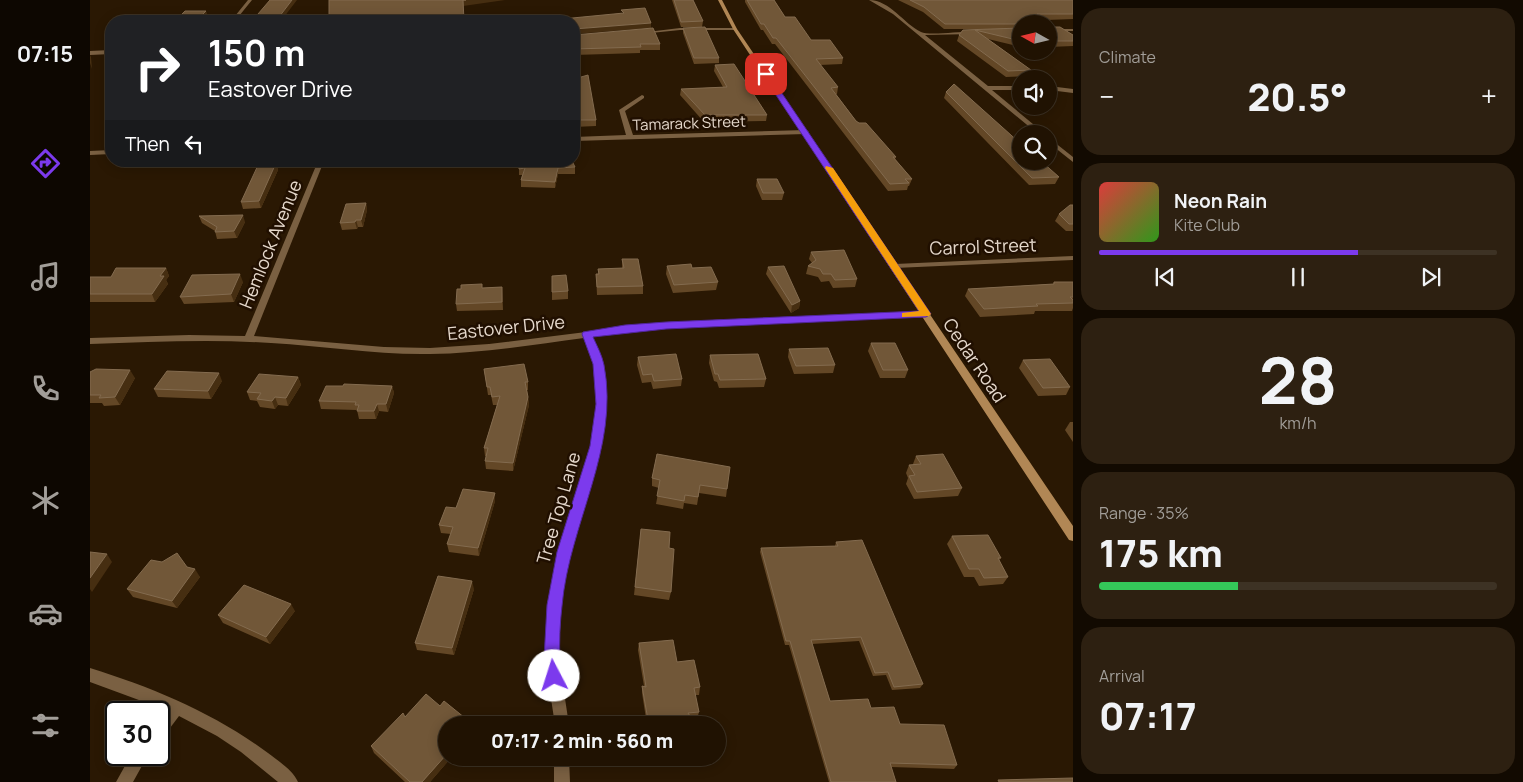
<!DOCTYPE html>
<meta charset="utf-8">
<style>
:root{--surface:#201202;--page:#2d2011;--text:#f1f3f6;--muted:#a29e99;--line:#3d3224;--accent:#7c3aed}
body{margin:0;font-family:Manrope,sans-serif;background:var(--page);color:var(--text);height:100vh;display:flex;flex-direction:column;font-size:19px;white-space:nowrap}
*{box-sizing:border-box;margin:0}
p{font-size:16px;color:var(--muted)}
.icon{flex:none;width:28px;height:28px;fill:none;stroke:currentColor;stroke-width:2;stroke-linecap:round;stroke-linejoin:round}
.map{position:relative;flex:1;overflow:hidden}
.sheet{display:flex;flex-direction:column;gap:8px;padding:8px;background:#120a01;width:450px}
.sheet>*{flex:none}
.hud{position:absolute;left:15px;top:15px;width:475px;height:152px;border-radius:20px;box-shadow:0 2px 12px #0003,0 0 0 1px var(--line);background:#202124;color:#fff;overflow:hidden}
.needle{width:32px;rotate:278deg}
.tools{position:absolute;left:922px;top:15px;display:grid;gap:10px}
.tools a{display:grid;place-items:center;width:45px;height:45px;border-radius:50%;background:var(--surface);box-shadow:0 2px 12px #0003,0 0 0 1px var(--line);font-size:25px}
.speed{position:absolute;left:15px;top:701px;display:flex;gap:10px;font-size:25px;font-weight:700;text-align:center}
.speed>*{display:grid;place-content:center;width:65px;height:65px;border-radius:50%;background:var(--surface);box-shadow:0 2px 12px #0003,0 0 0 1px var(--line);line-height:1}
.speed .limit{border:2px solid #111;border-radius:8px;background:#fff;color:#111}
.pin{position:absolute;display:grid;place-items:center;width:42px;height:42px;color:#fff;margin:-21px;border-radius:10px;box-shadow:0 2px 8px #0006}
.me{position:absolute;width:55px;margin:-28px;rotate:355deg;stroke-linejoin:round;filter:drop-shadow(0 0 4px #0008)}
.turn{display:flex;align-items:center;gap:18px;height:105px;padding:0 20px;font-size:22px}
.turn .icon{width:65px;height:65px;stroke-width:2.5}
.turn b{display:block;font-size:35px;line-height:42px}
.then{display:flex;align-items:center;height:48px;padding:0 20px;background:#0003;gap:10px;font-size:19px}
.big{font-size:38px;font-weight:800;line-height:1.1}
.sheet .widget{flex:1;display:flex;flex-direction:column;justify-content:center;gap:8px;min-width:0;padding:0 18px;border-radius:20px;background:var(--page)}
.sheet .dial{align-items:center;gap:0}
.dial b{font-size:65px;line-height:1}
.song{display:flex;align-items:center;gap:15px}
.cover{width:60px;height:60px;border-radius:8px;background:linear-gradient(135deg,hsl(0 70% 55%),hsl(110 70% 35%))}
.played{height:5px;border-radius:2px;background:linear-gradient(90deg,var(--accent) 65%,var(--line) 65%)}
.keys{display:flex;justify-content:space-around;direction:ltr}
.heat{display:flex;justify-content:space-between;align-items:center;font-size:28px;direction:ltr}
.charge{height:8px;border-radius:4px;background:linear-gradient(90deg,#34c759 35%,var(--line) 0)}
.trip{position:absolute;left:348px;top:716px;width:288px;height:50px;border-radius:25px;background:var(--surface);box-shadow:0 2px 12px #0003,0 0 0 1px var(--line);font-weight:800;line-height:50px;text-align:center}
main{display:flex;flex:1;min-height:0}
.tabs{display:flex;flex-direction:column;width:90px;justify-content:space-around;align-items:center;background:#0d0701;color:var(--muted)}
.tabs .icon{width:35px;height:35px}
.tabs .on{color:var(--accent)}
.tabs b{font-size:22px;color:var(--text)}
.map>svg:first-child{display:block}
.lines{fill:none;stroke-linecap:round;stroke-linejoin:round}
.street{fill:#7a6042;fill-rule:evenodd}
.secondary{fill:#b18755;fill-rule:evenodd}
.wall{fill:#634726}
.shaded-wall{fill:#462e11}
.building{fill:#715738;stroke:#836b4f}
.route{fill:#7c3aed;stroke:#51269a}
.slow{fill:#f59e0b}
.labels{text-anchor:middle;dominant-baseline:central;stroke-width:5;stroke-linejoin:round;paint-order:stroke}
.far-street-label{font-size:15px;fill:#e6d9cc;stroke:#200f00}
.street-label{font-size:18px;fill:#e6d9cc;stroke:#200f00}
</style>
<main>
<nav class="tabs">
<b>07:15</b>
<svg class="icon on" aria-label="directions" viewBox="0 0 24 24"><path d="M12 3l9 9-9 9-9-9zM9 14v-3h6M13 9l2 2-2 2"/></svg>
<svg class="icon" aria-label="music" viewBox="0 0 24 24"><path d="M9 18V5l10-2v13"/><circle cx="6" cy="18" r="3"/><circle cx="16" cy="16" r="3"/></svg>
<svg class="icon" aria-label="phone" viewBox="0 0 24 24"><path d="M5 4h4l2 5-3 2q2 4 5 5l2-3 5 2v4C11 20 4 13 5 4z"/></svg>
<svg class="icon" aria-label="climate" viewBox="0 0 24 24"><path d="M12 3v18M4 7l16 10M4 17L20 7"/></svg>
<svg class="icon" aria-label="car" viewBox="0 0 24 24"><path d="M5 17H2v-5l4-1 3-4h7l3 4 3 1v5h-3M9 17h6M6 11h13"/><circle cx="7" cy="17" r="2"/><circle cx="17" cy="17" r="2"/></svg>
<svg class="icon" aria-label="filters" viewBox="0 0 24 24"><path d="M4 7h16M4 17h16"/><circle cx="9" cy="7" r="2"/><circle cx="15" cy="17" r="2"/></svg>
</nav>
<div class="map">
<svg width="983" height="782" viewBox="0 0 983 782">
<rect width="100%" height="100%" fill="#2a1803"/>
<g class="lines">
<path class="street" d="M158,0H162L145,21H141Z
M779,0C800,0 814,24 831,32C839,36 873,31 885,32L883,34L835,35L898,86H931V90H902L955,134H948L803,14Z
M590,28H645L647,29L645,30H590L551,34L549,33Z
M959,29H983V31H959Z
M21,50V54L0,55V51Z
M959,86L983,89V93L959,90Z
M552,95L554,96V98L535,111L543,135L716,130L719,132L716,134L484,141V137L536,135L529,110Z
M959,138L983,157V162L959,143Z
M21,150V154L0,155V151Z
M228,161H234L164,336L294,347L340,348L399,344L576,322L836,311L840,314L836,317L576,328L502,336L513,364L516,404L512,446L480,552L471,605L469,659L479,725H465L455,659L457,605L468,552L502,446L506,404L503,364L494,338C443,345 391,353 340,354C287,355 234,346 181,343C121,339 60,342 0,344V338L99,335L155,336Z
M983,256V260L805,268L801,266L805,264Z
M0,668C64,688 124,713 178,753C188,761 203,770 208,782H188L151,752L127,736L89,716L74,736L69,738V719L76,710L0,682Z
M41,755H58L43,782H26Z
M464,758H479L480,782H464Z"/>
<path class="secondary" d="M628,0H632L647,29L983,526V541L979,540L643,29Z"/>
</g>
<path class="wall" d="M582,0H603L613,21L612,27H591Z
M655,0H684L695,17L721,40L753,58L752,64L730,65L748,87L747,94H746L766,121L806,157L805,159L822,179L819,186H818L817,190L798,191L685,44H682L673,30H671L655,2Z
M808,0H983V19L956,20L960,22V27H970L983,35V46L959,47V24H931V47L898,39L941,70L939,76L916,77L867,41L869,35L873,30L917,29H854L833,12Z
M593,28L629,58V63L604,64L593,33Z
M484,35L570,44V50H550V53L484,55Z
M625,65L677,115L676,121L614,122L590,95L591,89L633,87L624,71Z
M484,79L506,120V126L484,127V111L487,110L484,89Z
M856,92L969,177L965,184L939,185L854,98Z
M186,163L188,170L171,208L153,209L151,202Z
M485,167V174H468L465,188L431,187V180L432,175H429V169Z
M667,179L694,193L692,200H672L666,186Z
M276,203L277,210L273,227H268L267,229L252,230L250,223Z
M983,205V231H976L965,221L969,214Z
M109,216L155,222L147,238L127,239L125,231L112,223Z
M721,252L767,279L765,287L743,288L739,281L731,282L728,277L716,274L718,266L722,263L719,259Z
M532,259L553,286V294L507,295L506,274H508V269L532,268Z
M577,266L602,268L628,282L626,290L583,293L576,274Z
M678,267L710,301L709,308L701,313L676,274Z
M76,268L79,276L76,280L78,284L65,302H0V277H21Z
M462,276L478,291V299L462,300Z
M153,282L144,302L94,304L90,297Z
M964,282H983V308L982,311H945L944,314L890,317L875,296L878,289L963,284Z
M412,287L413,310L367,311L366,304L393,288Z
M781,343L818,370L815,378H790L778,351Z
M699,349L745,365L743,373L704,374L698,357Z
M620,355L676,379L674,387L629,388L627,382L624,381L619,363Z
M548,357L592,379L591,386L563,389L561,382L552,383L547,365Z
M933,360L980,387L976,395L948,396L929,368Z
M394,369L438,382V390H437L439,405L423,471L396,469L395,461L396,456H395L394,448L407,405H403L401,395H398Z
M0,372L45,378L30,405L14,406L12,403H0Z
M208,377L211,385L198,406L188,405L185,409L170,407L167,401L160,400L157,392Z
M132,381L121,399L68,397L64,389Z
M253,386H302L304,393L298,412L289,411L286,419H269L267,410L231,409L229,401Z
M980,422H983V442L975,430Z
M567,454L637,489L636,497L609,493L607,505L594,503L593,509L566,504L569,488L562,486V478Z
M826,456L872,488L868,496L824,499L816,484L818,478L816,473L819,465H823V464Z
M405,501L389,556L359,552L357,544L361,534L351,533L349,525L366,508Z
M551,529L579,548L581,592L579,600L544,595Z
M862,536L911,558L909,560L918,577L913,584L889,586L884,577H874L857,544Z
M746,542L833,684L830,688L802,690L796,675L783,676L769,641L722,644L740,701L781,708L810,724L867,765L864,769L801,767L806,782H739L699,645H695L670,552L671,548L745,546Z
M72,562L97,567L110,577L87,608L43,597L37,589Z
M384,589L364,655L327,650L325,643Z
M205,611L180,644L133,623L128,615Z
M549,643L587,662L610,687L609,695H605L609,712L607,719H599L598,723L577,725H557L552,693V686H554L548,650Z
M315,717L356,750V758H360V759L340,782H315L284,753L281,746Z"/>
<path class="shaded-wall" d="M202,0H207L191,21H186Z
M373,0H415L373,6Z
M116,11L118,16L113,21H106Z
M561,23V28L484,34V29Z
M0,55L1,57L2,69L0,63Z
M186,163L188,170L171,208L169,201Z
M468,168V174L465,188V182Z
M276,203L277,210L273,227L271,220Z
M153,215L155,222L147,238L144,231Z
M266,220L268,227L267,229L265,222Z
M76,268L79,276L76,280L78,284L65,302L62,294L70,276Z
M150,274L153,282L144,302L141,294Z
M710,301L709,308L701,313L702,305Z
M40,370L45,378L30,405L25,397Z
M129,373L132,381L121,399L118,391Z
M208,377L211,385L198,406L196,398Z
M302,386L304,393L298,412L296,404Z
M185,397L188,405L185,409L182,401Z
M438,397L439,405L423,471V463Z
M287,404L289,411L286,419L284,411Z
M405,493V501L389,556L388,548Z
M17,554L22,562L2,592L0,589V578Z
M105,569L110,577L87,608L82,601Z
M382,581L384,589L364,655L362,648Z
M201,604L205,611L180,644L176,637Z
M375,718L377,725H369Z
M356,740V749L353,752L351,746Z
M356,755V758H360V759L340,782H332Z"/>
<path class="building" d="M180,0H202L186,21H162Z
M239,0H376H373L374,21L375,17L455,15L456,18L472,19L534,13L531,10L555,8L561,23L484,29V21H239Z
M584,0H603L613,21L591,22Z
M657,0H684L695,17H705L721,40H740L753,58L726,59L748,87L741,88L766,121L769,123H776L806,157H803L822,179H815L819,183L800,184L686,38H683L674,24H671Z
M820,0H983V14H947L960,22V27H970L983,35V41H959V24H855L834,7Z
M95,11H116L106,21H85Z
M615,27L629,58H604L593,28Z
M563,28L570,44H550L551,47L484,49V35Z
M931,28V41L885,30L941,70L918,71L869,35L873,30Z
M644,64L677,115H615L591,89L637,87L625,65Z
M498,75L506,120H484V111L487,109L484,79Z
M864,84L931,144V161H951L969,177L942,178L856,92Z
M429,161H482L485,167L468,168L465,182L431,180L435,168L429,169Z
M169,163H186L169,201L151,202Z
M667,179H687L694,193H673Z
M276,203L271,220H266L265,222L250,223L256,204Z
M980,205H983V224H979L969,214Z
M153,215L144,231L125,232L127,227L109,216Z
M754,250L767,279L745,280L741,274H733L730,269L718,266L726,260L721,252Z
M532,259H548L553,286L507,287L506,274H509L508,269L534,268Z
M601,264L602,268L621,267L628,282L584,285L577,266Z
M694,266L710,301L702,305L678,267Z
M26,268H76L70,276H74L62,294H0V277H21Z
M150,274L141,294L90,297L102,275Z
M476,275L478,291L462,292V276Z
M964,282H983V297H980L983,300V303L946,304L948,306L894,309L878,289L964,284Z
M392,284V288L412,287V302L366,304L367,289H371V285Z
M781,343H805L818,370H793Z
M738,348L745,365L706,366L699,349Z
M586,354L592,379L564,381L562,374L553,375L548,357Z
M668,354L676,379L630,380L628,374H625L620,355Z
M960,359L980,387L953,388L933,360Z
M434,364L438,382H435L438,397L423,463L395,461L398,448H394L410,396L402,397L400,387H397L394,369Z
M6,369L40,370L25,397L9,398L11,395H0V372Z
M77,371L129,373L118,391L64,389Z
M169,374L208,377L196,398L185,397L182,401L167,399L171,393L157,392Z
M254,384L302,386L296,404H287L284,411H267L269,405H265L266,402L229,401L236,386H253Z
M567,454L640,467L637,489L610,485L608,497L595,495L594,501L567,496L570,480L562,478Z
M853,454L872,488L827,492L819,476L825,475L819,465L831,464L826,456Z
M373,489L405,493L388,548L357,544L363,527L349,525L356,507L366,508Z
M551,529L580,532L579,548L584,549L581,592L545,587Z
M898,535L911,558H908L918,577L894,578L889,569H879L862,536Z
M772,540L833,684L804,687L798,672L785,673L771,637L721,640L740,701L778,699L781,708L804,707L810,724L854,725L867,765L800,763L806,782H741L700,641H696L671,548L748,546L746,542Z
M0,552L17,554L0,578Z
M87,553L97,567L105,569L82,601L37,589L61,560L72,562Z
M348,576L382,581L362,648L325,643Z
M154,585L201,604L176,637L128,615Z
M583,640L587,662L604,660L610,687L604,688L609,712L598,713L600,716L558,720L552,686L556,687L549,643Z
M336,694L350,706L354,701L375,718L369,725H356V740L351,746L356,750V755L332,782H320L281,746L313,713L315,717Z
M983,778V782H909L908,780Z"/>
<path class="route" d="M676,72L679,74L841,314L836,317L576,329L503,337C507,346 512,355 514,365C530,448 479,524 472,606C470,623 469,642 470,659C470,667 473,673 470,681L464,683L459,681L454,659L457,605L467,552L500,446L506,404L503,364L492,334L493,332L535,325L576,322L829,311L672,74Z"/>
<path class="slow" d="M736,166L743,168L841,314L839,316L812,317V313L829,311L735,168Z"/>
<g class="labels">
<g class="far-street-label">
<text transform="translate(599 123) rotate(-2)">Tamarack Street</text>
</g>
<g class="street-label">
<text transform="translate(180 244) rotate(-68)">Hemlock Avenue</text>
<text transform="translate(893 246) rotate(-2)">Carrol Street</text>
<text transform="translate(416 327) rotate(-6)">Eastover Drive</text>
<text transform="translate(885 360) rotate(56)">Cedar Road</text>
<text transform="translate(468 508) rotate(-74)">Tree Top Lane</text>
</g>
</g>
</svg>
<div class="tools">
<a><svg class="needle" viewBox="-14 -14 28 28"><path d="M0-13l5 13h-10z" fill="#e53935"/><path d="M0 13l5-13h-10z" fill="#a29e99"/></svg></a>
<a><svg class="icon" aria-label="sound" viewBox="0 0 24 24"><path d="M4 9h4l5-4v14l-5-4H4zM17 9q2 3 0 6"/></svg></a>
<a><svg class="icon" aria-label="search" viewBox="0 0 24 24"><circle cx="10" cy="10" r="6"/><path d="M15 15l6 6"/></svg></a>
</div>
<div class="speed"><div class="limit">30</div></div>
<div class="pin" style="left:676px;top:74px;background:#d93025"><svg class="icon" aria-label="arrive" viewBox="0 0 24 24"><path d="M6 21V4h12l-3 4 3 4H6"/></svg></div>
<svg class="me" style="left:464px;top:676px" viewBox="-20 -20 40 40"><circle r="19" fill="#fff"/><path d="M0-13L10 11 0 6-10 11z" fill="#7c3aed"/></svg>
<div class="trip">07:17 · 2 min · 560 m</div>
<div class="hud">
<div class="turn"><svg class="icon" aria-label="right" viewBox="0 0 24 24"><path d="M7 20v-9h11M14 6l5 5-5 5"/></svg><div><b>150 m</b>Eastover Drive</div></div>
<div class="then">Then<svg class="icon" aria-label="left" viewBox="0 0 24 24"><path d="M17 20v-9H6M10 6l-5 5 5 5"/></svg></div>
</div>
</div>
<section class="sheet">
<div class="widget"><p>Climate</p>
<div class="heat"><a>−</a><b class="big">20.5°</b><a>+</a></div>
</div>
<div class="widget">
<div class="song"><i class="cover"></i><div><b>Neon Rain</b><p>Kite Club</p></div></div>
<div class="played"></div>
<div class="keys"><svg class="icon" aria-label="previous" viewBox="0 0 24 24"><path d="M18 5L8 12l10 7zM5 5v14"/></svg><svg class="icon" aria-label="pause" viewBox="0 0 24 24"><path d="M8 5v14M16 5v14"/></svg><svg class="icon" aria-label="next" viewBox="0 0 24 24"><path d="M6 5l10 7-10 7zM19 5v14"/></svg></div>
</div>
<div class="widget dial"><b>28</b><p>km/h</p></div>
<div class="widget"><p>Range · 35%</p><b class="big">175 km</b><div class="charge"></div></div>
<div class="widget"><p>Arrival</p><b class="big">07:17</b></div>
</section>
</main>
